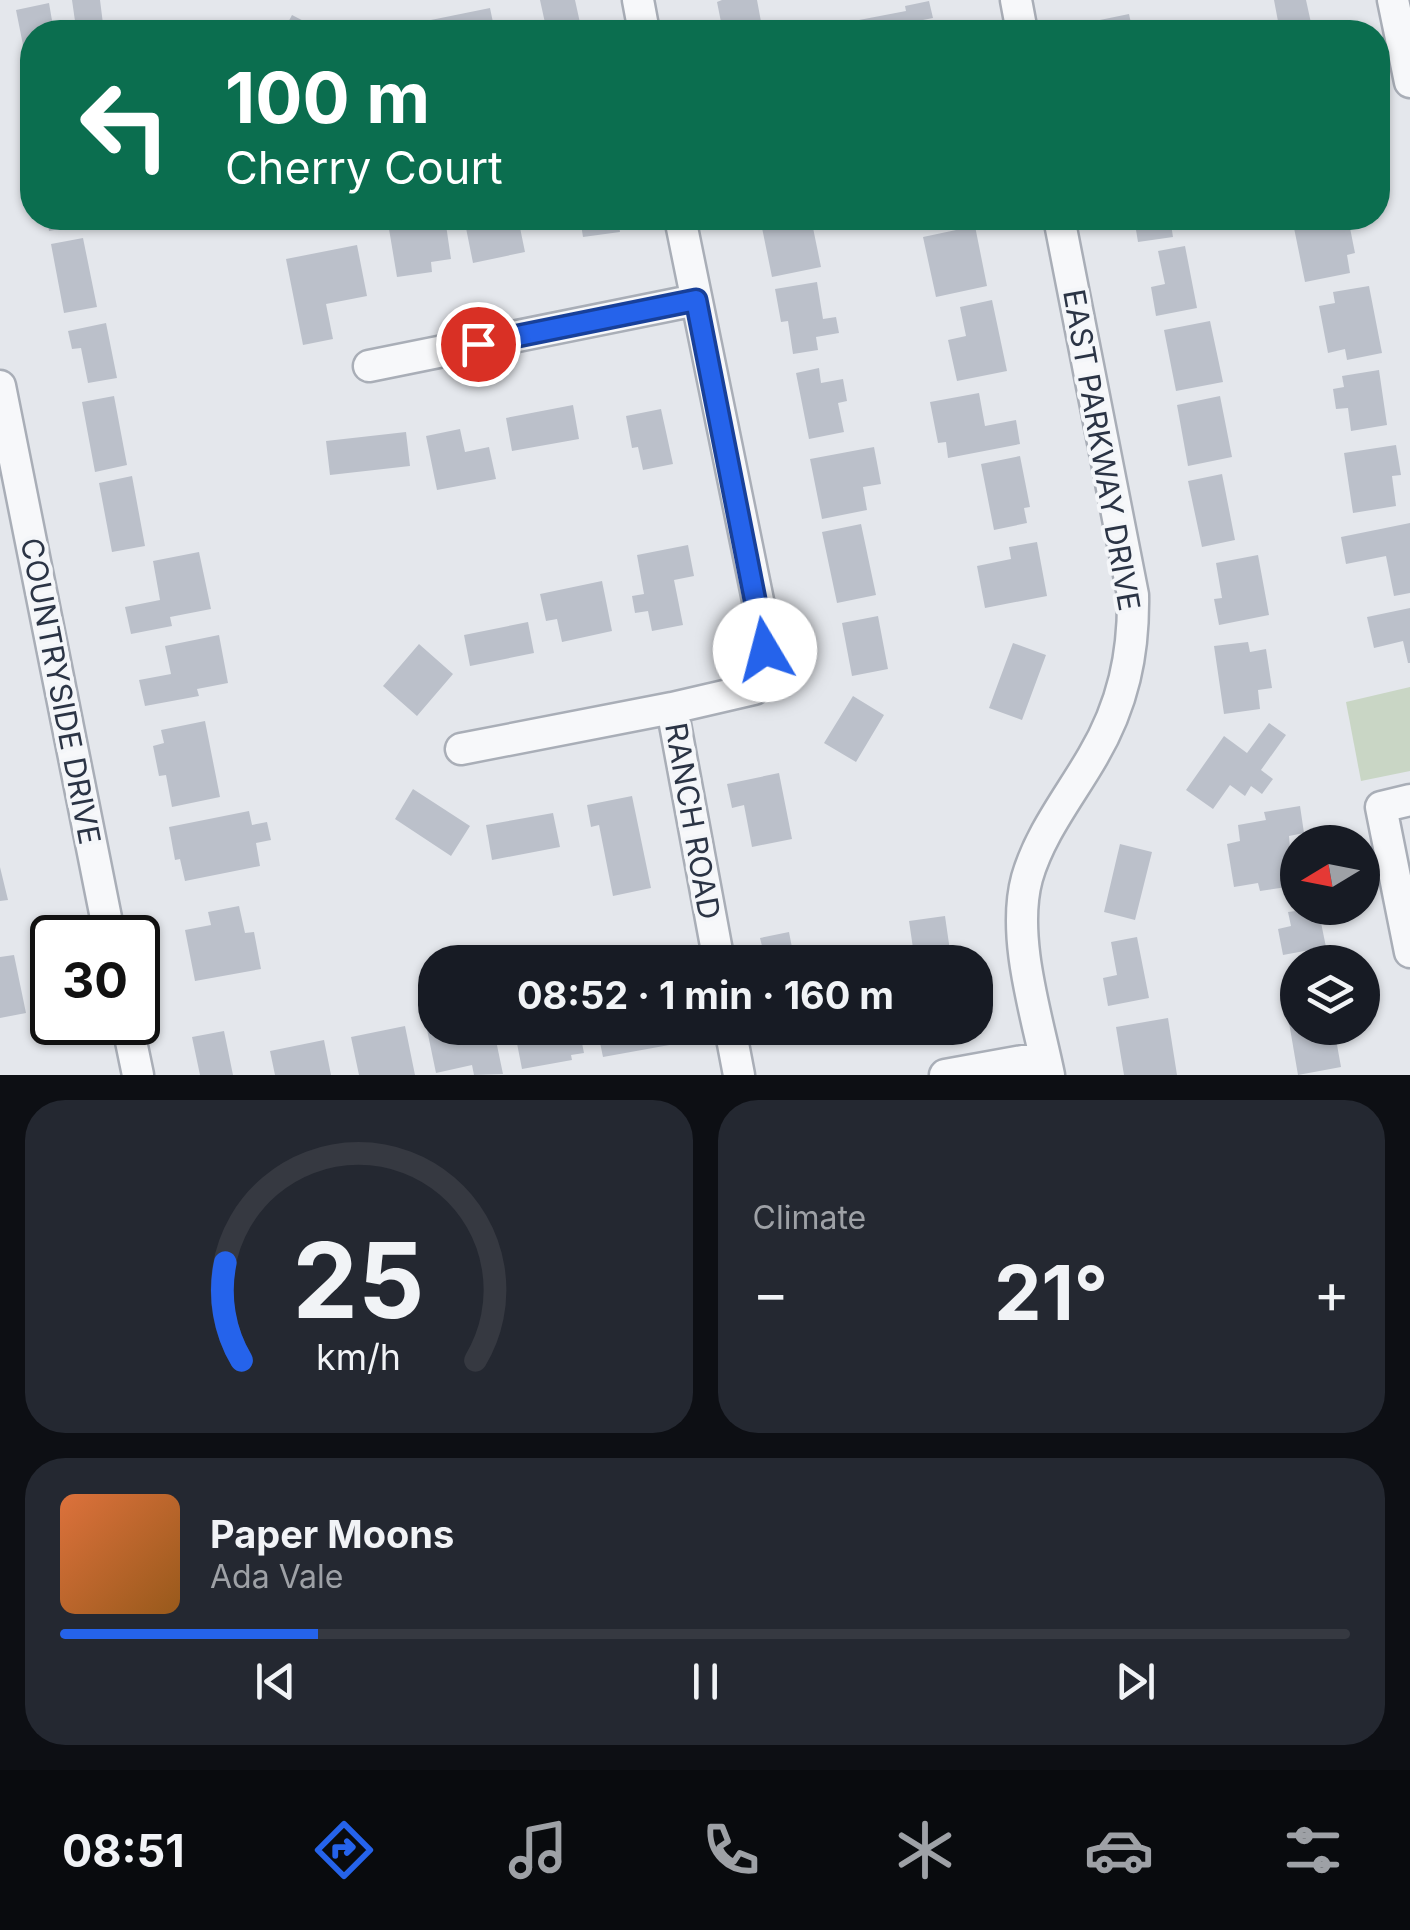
<!DOCTYPE html>
<meta charset="utf-8">
<style>
:root{--surface:#171b24;--page:#242831;--text:#f1f3f6;--muted:#9ea1a6;--line:#363941;--accent:#2563eb}
body{margin:0;font-family:Inter,sans-serif;background:var(--page);color:var(--text);height:100vh;display:flex;flex-direction:column;font-size:38px;white-space:nowrap}
*{box-sizing:border-box;margin:0}
p{font-size:32px;color:var(--muted)}
.icon{flex:none;width:55px;height:55px;fill:none;stroke:currentColor;stroke-width:2;stroke-linecap:round;stroke-linejoin:round}
.map{position:relative;height:1075px;overflow:hidden}
.panel{display:flex;flex-direction:column;gap:25px;padding:25px;background:#0d0f14;flex:1}
.panel>*{flex:none}
.hud{position:absolute;left:20px;top:20px;width:1370px;height:210px;border-radius:40px;box-shadow:0 2px 8px #0004;background:#0b6e4f;color:#fff;overflow:hidden}
.needle{width:65px;rotate:260deg}
.fabs{position:absolute;left:1280px;top:825px;display:grid;gap:20px}
.fabs a{display:grid;place-items:center;width:100px;height:100px;border-radius:50%;background:var(--surface);box-shadow:0 2px 8px #0004;font-size:50px}
.speed{position:absolute;left:30px;top:915px;display:flex;gap:20px;font-size:50px;font-weight:700;text-align:center}
.speed>*{display:grid;place-content:center;width:130px;height:130px;border-radius:50%;background:var(--surface);box-shadow:0 2px 8px #0004;line-height:1}
.speed .limit{border:5px solid #111;border-radius:15px;background:#fff;color:#111}
.pin{position:absolute;display:grid;place-items:center;width:85px;height:85px;color:#fff;margin:-42px;border:5px solid #fff;border-radius:50%;box-shadow:0 2px 10px #0007}
.me{position:absolute;width:110px;margin:-55px;rotate:352deg;stroke-linejoin:round;filter:drop-shadow(0 0 8px #0008)}
.turn{display:flex;align-items:center;gap:35px;height:210px;padding:0 40px;font-size:45px}
.turn .icon{width:130px;height:130px;stroke-width:2.5}
.turn b{display:block;font-size:70px;line-height:85px}
.big{font-size:75px;font-weight:700;line-height:1.1}
.panel .widget{flex:1;display:flex;flex-direction:column;justify-content:center;gap:15px;min-width:0;padding:0 35px;border-radius:40px;background:var(--page)}
.panel .dial{align-items:center;gap:0}
.dial svg{height:260px;overflow:visible;fill:none;stroke:var(--line);stroke-width:7;stroke-linecap:round;text-anchor:middle}
.dial text{fill:var(--text);stroke:none}
.song{display:flex;align-items:center;gap:30px}
.cover{width:120px;height:120px;border-radius:15px;background:linear-gradient(135deg,hsl(20 70% 55%),hsl(30 70% 35%))}
.played{height:10px;border-radius:5px;background:linear-gradient(90deg,var(--accent) 20%,var(--line) 20%)}
.keys{display:flex;justify-content:space-around;direction:ltr}
.heat{display:flex;justify-content:space-between;align-items:center;font-size:55px;direction:ltr}
.panel .tiles{flex:1;display:grid;gap:25px;grid-template-columns:1fr 1fr}
.widget:last-child{grid-column:span 2}
.trip{position:absolute;left:418px;top:945px;width:575px;height:100px;border-radius:40px;background:var(--surface);box-shadow:0 2px 8px #0004;font-weight:700;line-height:100px;text-align:center}
.tabs{display:flex;height:160px;justify-content:space-around;align-items:center;background:#090b0e;color:var(--muted)}
.tabs .icon{width:70px;height:70px}
.tabs .selected{color:var(--accent)}
.tabs b{font-size:45px;color:var(--text)}
.map>svg:first-child{display:block}
.green{fill:#c9d6c5}
.building{fill:#bbc0ca}
.lines{fill:none;stroke-linecap:round;stroke-linejoin:round}
.minor-casing{stroke:#a9aeb7;stroke-width:35}
.minor{stroke:#f7f8fa;stroke-width:30}
.route-casing{stroke:#184099;stroke-width:25}
.route{stroke:#2563eb;stroke-width:18}
.labels{text-anchor:middle;dominant-baseline:central;stroke-width:8;stroke-linejoin:round;paint-order:stroke}
.street-label{font-size:30px;fill:#2b3445;stroke:#f4f6f9}
</style>
<div class="map">
<svg width="1410" height="1075" viewBox="0 0 1410 1075">
<rect width="100%" height="100%" fill="#e4e7ec"/>
<path class="green" d="M1410,687V771L1361,781L1346,702Z"/>
<path class="building" d="M72,0H100L103,24L76,28Z
M540,0H575L582,32H547Z
M722,0H757L762,27L723,32L717,2Z
M1274,0H1306L1313,32H1280Z
M929,1L933,18L908,23L910,32H862L859,20L906,11L905,6Z
M49,3L54,32H32L31,85L16,10Z
M490,8L495,32H428L426,21Z
M1129,14L1133,32H1097L1095,21Z
M292,15L325,32H283Z
M409,21L411,32H359V31Z
M32,92V108L25,110L22,94Z
M47,218H80L82,225L49,231Z
M424,218H445L451,259L431,262L432,272L397,277L388,223Z
M518,218L525,252L473,263L466,228Z
M580,218H618L620,232L583,237Z
M760,218H811L821,267L772,277Z
M1134,218H1170L1173,237L1138,242Z
M1348,218L1355,253L1347,255L1350,273L1305,282L1294,228Z
M975,226L987,286L936,297L923,237Z
M83,238L97,307L64,313L51,244Z
M357,245L367,296L326,304L333,339L303,345L286,259Z
M1185,246L1197,308L1156,316L1151,287L1165,284L1158,251Z
M817,282L823,319L836,317L839,333L816,337L818,350L793,354L788,321L781,322L775,289Z
M1369,286L1382,353L1347,360L1345,349L1328,353L1319,306L1335,303L1333,292Z
M992,300L1007,371L957,381L948,340L966,336L960,307Z
M1210,321L1223,382L1176,391L1164,330Z
M106,323L117,378L88,383L81,348L72,349L68,331Z
M819,368L821,383L843,379L847,401L838,403L844,432L809,439L796,373Z
M1379,370L1387,425L1351,431L1348,408L1336,409L1333,389L1344,387L1342,376Z
M979,393L985,426L1016,420L1020,444L948,458L946,442L938,443L930,402Z
M114,396L127,465L95,472L82,402Z
M1220,396L1232,457L1188,466L1177,405Z
M573,405L579,439L512,451L506,418Z
M661,409L673,464L643,470L638,447L632,448L626,416Z
M460,429L465,452L489,447L496,479L437,490L426,436Z
M406,432L410,466L330,475L326,441Z
M1396,445L1401,475L1392,476L1396,506L1353,513L1344,453Z
M874,447L881,484L863,487L867,510L822,519L810,459Z
M1020,456L1030,507L1024,508L1027,523L994,530L981,464Z
M1222,474L1235,540L1202,547L1188,481Z
M132,476L145,546L112,552L99,483Z
M1410,523V593L1394,596L1386,556L1346,564L1341,537Z
M861,524L876,595L837,603L822,532Z
M1037,542L1047,596L985,608L977,566L1011,559L1009,547Z
M688,545L694,576L674,580L683,625L652,631L648,611L635,613L632,596L644,594L637,555Z
M199,552L211,609L170,617L172,626L131,634L125,607L160,600L153,561Z
M1258,555L1269,615L1219,625L1214,599L1222,598L1216,563Z
M602,581L612,631L562,642L557,619L546,621L540,594Z
M1410,608V663H1408L1403,641L1374,648L1367,617Z
M878,616L888,669L852,676L842,623Z
M528,622L534,653L470,666L464,635Z
M219,635L228,683L197,689L199,696L145,706L139,680L171,674L165,646Z
M1248,642L1250,652L1266,649L1272,688L1258,690L1260,709L1224,714L1214,646Z
M1013,643L1046,655L1022,720L989,708Z
M419,644L453,674L417,716L383,686Z
M853,696L884,715L856,762L824,743Z
M205,721L220,797L172,807L166,775L159,776L153,746L164,743L161,730Z
M1269,723L1286,735L1261,770L1273,779L1262,794L1251,786L1245,796L1230,785L1213,809L1186,790L1224,736L1247,753Z
M779,773L792,839L752,847L744,805L732,808L727,784Z
M413,789L470,826L451,856L395,819Z
M632,796L651,888L613,896L599,825L591,827L587,805Z
M1300,806L1304,833L1289,836L1293,886L1260,891L1258,883L1234,887L1227,844L1240,841L1238,825L1266,820L1264,812Z
M249,811L252,825L267,822L271,840L256,843L260,866L185,881L180,859L175,860L169,827Z
M553,813L560,847L492,860L486,825Z
M1120,844L1152,852L1135,920L1104,912Z
M0,867L8,900L0,901Z
M239,906L245,933L254,932L261,969L195,981L185,930L211,925L208,912Z
M1318,908L1326,947L1283,955L1278,929L1291,926L1288,912Z
M945,916L951,958L964,956L965,962H895L893,950L913,948L909,921Z
M789,932L794,958L766,962L760,938Z
M1137,937L1149,998L1108,1006L1103,978L1117,975L1111,942Z
M14,955L26,1013L0,1018V957Z
M1298,1003V1028H1334L1341,1067L1298,1075L1286,1005Z
M435,1017V1028H472L474,1036L494,1031L503,1074L474,1075L472,1065L436,1073L425,1020Z
M1168,1018L1177,1075H1124L1116,1027Z
M405,1026L415,1075H359L351,1037Z
M514,1028H579L584,1053L571,1055L572,1060L522,1069Z
M597,1028H683L686,1042L603,1057Z
M224,1031L233,1075H200L192,1037Z
M324,1040L331,1075H275L270,1051Z"/>
<g class="lines">
<g class="minor-casing">
<path id="minor" d="M638,0L644,32
M1016,0L1022,32
M1393,0L1410,82
M680,218L763,625L767,674L754,689L672,708L719,962
M369,366L696,300
M0,386L110,938
M461,749L672,708
M1410,800L1381,807L1410,952
M127,1022L138,1075
M730,1028L739,1075
M945,1075L1045,1057
M1049,1075C1037,1016 1011,937 1027,878C1040,833 1070,796 1093,756C1123,705 1134,654 1133,595L1059,218"/>
</g>
<use href="#minor" class="minor"/>
</g>
<g class="lines">
<g class="route-casing">
<path id="route" d="M478,344L696,300L765,650"/>
</g>
<use href="#route" class="route"/>
</g>
<g class="labels">
<g class="street-label">
<text transform="translate(1102 450) rotate(80)">EAST PARKWAY DRIVE</text>
<text transform="translate(61 691) rotate(79)">COUNTRYSIDE DRIVE</text>
<text transform="translate(693 821) rotate(80)">RANCH ROAD</text>
</g>
</g>
</svg>
<div class="fabs">
<a><svg class="needle" viewBox="-14 -14 28 28"><path d="M0-13l5 13h-10z" fill="#e53935"/><path d="M0 13l5-13h-10z" fill="#9ea1a6"/></svg></a>
<a><svg class="icon" aria-label="layers" viewBox="0 0 24 24"><path d="M12 4l9 5-9 5-9-5zM3 14l9 5 9-5"/></svg></a>
</div>
<div class="speed"><div class="limit">30</div></div>
<div class="pin" style="left:478px;top:344px;background:#d93025"><svg class="icon" aria-label="arrive" viewBox="0 0 24 24"><path d="M6 21V4h12l-3 4 3 4H6"/></svg></div>
<svg class="me" style="left:765px;top:650px" viewBox="-20 -20 40 40"><circle r="19" fill="#fff"/><path d="M0-13L10 11 0 6-10 11z" fill="#2563eb"/></svg>
<div class="trip">08:52 · 1 min · 160 m</div>
<div class="hud">
<div class="turn"><svg class="icon" aria-label="left" viewBox="0 0 24 24"><path d="M17 20v-9H6M10 6l-5 5 5 5"/></svg><div><b>100 m</b>Cherry Court</div></div>
</div>
</div>
<section class="panel">
<div class="tiles">
<div class="widget dial"><svg viewBox="0 0 100 80">
<path d="M14 69A42 42 0 1 1 86 69"/>
<path d="M14 69A42 42 0 0 1 9 39" stroke="#2563eb"/>
<text x="50" y="56" font-size="32" font-weight="700">25</text>
<text x="50" y="72" font-size="11">km/h</text>
</svg></div>
<div class="widget"><p>Climate</p>
<div class="heat"><a>−</a><b class="big">21°</b><a>+</a></div>
</div>
<div class="widget">
<div class="song"><i class="cover"></i><div><b>Paper Moons</b><p>Ada Vale</p></div></div>
<div class="played"></div>
<div class="keys"><svg class="icon" aria-label="previous" viewBox="0 0 24 24"><path d="M18 5L8 12l10 7zM5 5v14"/></svg><svg class="icon" aria-label="pause" viewBox="0 0 24 24"><path d="M8 5v14M16 5v14"/></svg><svg class="icon" aria-label="next" viewBox="0 0 24 24"><path d="M6 5l10 7-10 7zM19 5v14"/></svg></div>
</div>
</div>
</section>
<nav class="tabs">
<b>08:51</b>
<svg class="icon selected" aria-label="directions" viewBox="0 0 24 24"><path d="M12 3l9 9-9 9-9-9zM9 14v-3h6M13 9l2 2-2 2"/></svg>
<svg class="icon" aria-label="music" viewBox="0 0 24 24"><path d="M9 18V5l10-2v13"/><circle cx="6" cy="18" r="3"/><circle cx="16" cy="16" r="3"/></svg>
<svg class="icon" aria-label="phone" viewBox="0 0 24 24"><path d="M5 4h4l2 5-3 2q2 4 5 5l2-3 5 2v4C11 20 4 13 5 4z"/></svg>
<svg class="icon" aria-label="climate" viewBox="0 0 24 24"><path d="M12 3v18M4 7l16 10M4 17L20 7"/></svg>
<svg class="icon" aria-label="car" viewBox="0 0 24 24"><path d="M5 17H2v-5l4-1 3-4h7l3 4 3 1v5h-3M9 17h6M6 11h13"/><circle cx="7" cy="17" r="2"/><circle cx="17" cy="17" r="2"/></svg>
<svg class="icon" aria-label="filters" viewBox="0 0 24 24"><path d="M4 7h16M4 17h16"/><circle cx="9" cy="7" r="2"/><circle cx="15" cy="17" r="2"/></svg>
</nav>
